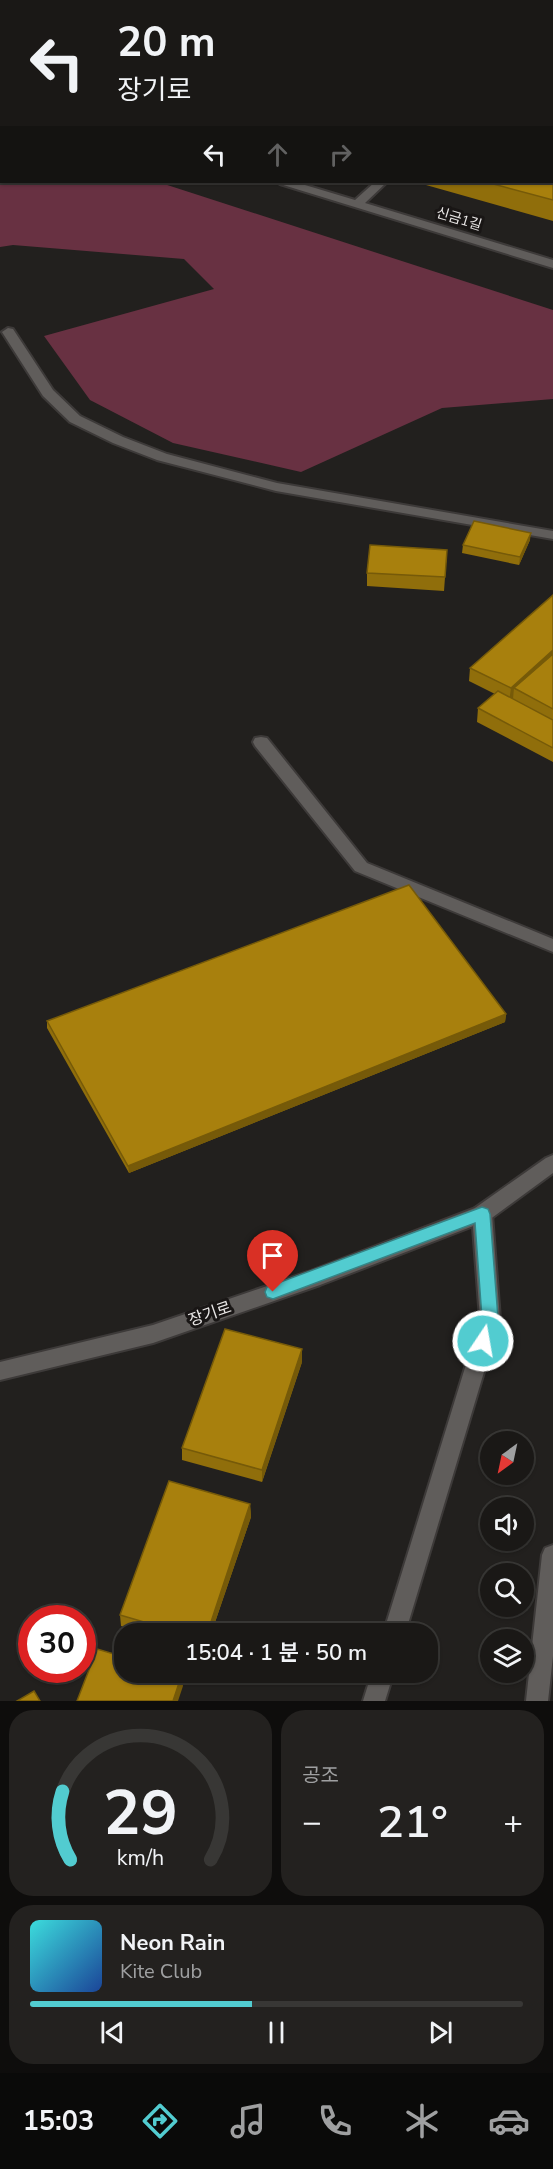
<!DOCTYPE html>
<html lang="ko">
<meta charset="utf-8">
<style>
:root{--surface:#1a1816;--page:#23211f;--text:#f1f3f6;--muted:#9fa0a1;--line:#383735;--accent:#52ccd0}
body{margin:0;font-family:"Nunito Sans","Noto Sans KR",sans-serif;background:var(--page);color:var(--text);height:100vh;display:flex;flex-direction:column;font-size:22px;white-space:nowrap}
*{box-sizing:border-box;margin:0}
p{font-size:20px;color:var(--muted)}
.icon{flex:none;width:33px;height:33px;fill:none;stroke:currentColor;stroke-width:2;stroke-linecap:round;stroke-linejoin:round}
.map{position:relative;height:1701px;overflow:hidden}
.sheet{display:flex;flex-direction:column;gap:9px;padding:9px;background:#0e0d0c;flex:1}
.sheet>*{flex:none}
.top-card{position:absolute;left:0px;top:0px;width:554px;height:183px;box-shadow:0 2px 4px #0004,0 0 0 2px var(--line);background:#1a1816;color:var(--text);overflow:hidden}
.needle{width:39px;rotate:213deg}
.controls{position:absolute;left:480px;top:1431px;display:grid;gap:12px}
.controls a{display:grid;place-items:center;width:54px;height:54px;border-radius:50%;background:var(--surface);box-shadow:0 2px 4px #0004,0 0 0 2px var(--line);font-size:30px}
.speed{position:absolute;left:18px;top:1605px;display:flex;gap:12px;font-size:30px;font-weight:700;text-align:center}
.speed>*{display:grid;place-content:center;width:78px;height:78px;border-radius:50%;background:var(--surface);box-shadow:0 2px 4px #0004,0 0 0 2px var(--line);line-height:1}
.speed .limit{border:9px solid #d22;background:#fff;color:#111}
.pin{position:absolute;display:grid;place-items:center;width:51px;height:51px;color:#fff;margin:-62px -26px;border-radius:50% 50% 50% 0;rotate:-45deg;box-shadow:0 0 6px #0007}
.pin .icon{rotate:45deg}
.me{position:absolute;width:66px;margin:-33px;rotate:12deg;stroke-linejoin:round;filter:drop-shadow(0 0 4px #0008)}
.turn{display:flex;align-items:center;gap:21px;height:126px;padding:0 18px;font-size:27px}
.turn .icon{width:78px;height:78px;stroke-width:2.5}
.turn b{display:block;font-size:42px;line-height:51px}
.lanes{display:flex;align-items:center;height:57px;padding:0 18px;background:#0003;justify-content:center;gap:30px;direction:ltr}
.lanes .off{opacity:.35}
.big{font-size:45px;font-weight:600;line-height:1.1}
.sheet .tile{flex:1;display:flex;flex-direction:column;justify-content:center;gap:9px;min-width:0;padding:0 21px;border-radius:24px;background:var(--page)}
.sheet .dial{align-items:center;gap:0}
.dial svg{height:156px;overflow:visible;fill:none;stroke:var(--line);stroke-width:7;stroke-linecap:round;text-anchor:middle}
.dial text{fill:var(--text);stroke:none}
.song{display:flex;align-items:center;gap:18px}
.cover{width:72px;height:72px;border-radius:9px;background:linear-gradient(135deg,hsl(180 70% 55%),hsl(220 70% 35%))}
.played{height:6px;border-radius:3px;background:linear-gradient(90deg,var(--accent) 45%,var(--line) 45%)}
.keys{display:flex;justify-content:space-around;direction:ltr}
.heat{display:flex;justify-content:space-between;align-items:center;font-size:33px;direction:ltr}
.sheet .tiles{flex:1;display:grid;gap:9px;grid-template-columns:1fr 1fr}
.tile:last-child{grid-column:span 2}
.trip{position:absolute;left:114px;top:1623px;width:324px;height:60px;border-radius:24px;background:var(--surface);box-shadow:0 2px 4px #0004,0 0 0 2px var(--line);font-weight:600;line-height:60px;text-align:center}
.menu{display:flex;height:96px;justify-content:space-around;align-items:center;background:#0a0a09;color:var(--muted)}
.menu .icon{width:42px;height:42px}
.menu .on{color:var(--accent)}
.menu b{font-size:27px;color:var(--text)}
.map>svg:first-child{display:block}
.green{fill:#683142}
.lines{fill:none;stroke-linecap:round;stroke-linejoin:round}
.service-casing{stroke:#3d3a39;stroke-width:4}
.minor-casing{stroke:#3d3a39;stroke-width:4}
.tertiary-casing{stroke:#3d3a39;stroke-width:4}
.service{fill:#605d5b;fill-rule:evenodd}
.minor{fill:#605d5b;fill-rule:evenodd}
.tertiary{fill:#605d5b;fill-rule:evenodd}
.wall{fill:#906e0b}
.shaded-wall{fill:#765a09}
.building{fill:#a8800d;stroke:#765a09;stroke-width:1.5}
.route{fill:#52ccd0;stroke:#358587;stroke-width:1.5}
.labels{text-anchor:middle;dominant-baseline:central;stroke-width:6;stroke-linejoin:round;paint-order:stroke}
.far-street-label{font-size:14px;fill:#ebe9e8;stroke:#191615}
.street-label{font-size:16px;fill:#ebe9e8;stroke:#191615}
</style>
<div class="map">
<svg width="553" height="1701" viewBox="0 0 553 1701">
<rect width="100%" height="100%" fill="#22201e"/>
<path class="green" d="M0,130L2,182H158L553,310V399L442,408L301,472L173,443L90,400L44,336L214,289L184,259L13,245L0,247Z"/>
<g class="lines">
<g class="service-casing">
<path id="service" d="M261,737L267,738L367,863L553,939V952L355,871L255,746L253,742L255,738Z"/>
</g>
<g class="minor-casing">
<path id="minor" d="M258,0H272L273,2H259Z
M0,92H2V98H0Z
M278,182H295L355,200L375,182H387L365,203L553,260V268L280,184Z
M8,328L13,329L53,390L80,416L123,437L167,454L277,483L553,531V539L276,491L157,460L113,443L70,422L43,396L2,332Z
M482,1206L489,1208L492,1214L500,1319L405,1634H383L480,1319L472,1214L475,1208Z
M553,1545V1656L548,1701H526L542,1555L545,1548Z
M372,1672H394L385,1701H363Z"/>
</g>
<g class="tertiary-casing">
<path id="tertiary" d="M553,1155V1173L489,1220L320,1285L153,1343L0,1380V1362L153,1325L308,1272L475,1208L546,1158Z"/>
</g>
<use href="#service" class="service"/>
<use href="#minor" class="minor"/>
<use href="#tertiary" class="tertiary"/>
</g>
<path class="wall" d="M0,0H120V2H2V32H0Z
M351,0H553V4H552V2H351Z
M553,44V77H552V45Z
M552,101L553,102V145H552Z
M553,175V221L426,185V182H552Z
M530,540L519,565L462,553L463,545Z
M447,550L444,591L367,586V573Z
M553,595V762L477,722L478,708L495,694L469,681L470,668Z
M506,1014L505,1022L129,1173L47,1028V1021Z
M302,1362L262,1482L182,1460V1448Z
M250,1504L251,1517L211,1634H145L121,1626L120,1615Z"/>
<path class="shaded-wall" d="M546,0H553V4H552V2H546Z
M531,533L530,540L519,565L520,557Z
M553,650V662L514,688L513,699L509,702L511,688Z
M506,1014L505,1022L129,1173L128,1166Z
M302,1349V1362L262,1482V1470Z
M250,1504L251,1517L211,1634H207Z
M182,1674L183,1686L178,1701H173Z"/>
<path class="building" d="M0,0H119V2H2V21L0,20Z
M180,0H238L243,2H178Z
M392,0H414L413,2H398Z
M418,0H514L520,2H423Z
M553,44V57H552V45Z
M552,101L553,102V125H552Z
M552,175H553V200L486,182H552Z
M474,521L531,533L520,557L463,545Z
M370,545L447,550L445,577L367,573Z
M553,595V650L511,688L470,668Z
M553,654V709L514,688Z
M498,691L553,720V748L478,708Z
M409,885L506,1014L128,1166L47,1021Z
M225,1329L302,1349L262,1470L182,1448Z
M169,1481L250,1504L207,1634H185L120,1615Z
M97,1649L124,1657V1672H176L182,1674L173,1701H77Z
M34,1691L40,1701H17Z"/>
<path class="route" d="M482,1207L488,1209L490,1214L498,1318L489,1346L483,1348L477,1346L475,1341L482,1318L475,1223L273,1299L267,1297L265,1292L267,1287Z"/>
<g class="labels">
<g class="far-street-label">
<text transform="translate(459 219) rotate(17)">신금1길</text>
</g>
<g class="street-label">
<text transform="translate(210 1314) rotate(-19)">장기로</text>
</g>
</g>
</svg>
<div class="controls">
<a><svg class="needle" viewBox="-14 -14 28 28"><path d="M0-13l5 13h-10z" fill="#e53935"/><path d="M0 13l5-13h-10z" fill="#9fa0a1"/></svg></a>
<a><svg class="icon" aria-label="sound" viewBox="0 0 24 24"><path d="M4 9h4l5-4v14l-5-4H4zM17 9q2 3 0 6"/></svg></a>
<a><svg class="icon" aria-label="search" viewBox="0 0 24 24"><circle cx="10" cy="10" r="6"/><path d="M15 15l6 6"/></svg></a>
<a><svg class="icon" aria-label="layers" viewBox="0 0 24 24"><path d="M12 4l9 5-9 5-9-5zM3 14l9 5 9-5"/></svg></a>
</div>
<div class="speed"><div class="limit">30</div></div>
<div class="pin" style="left:273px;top:1292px;background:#d93025"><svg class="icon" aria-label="arrive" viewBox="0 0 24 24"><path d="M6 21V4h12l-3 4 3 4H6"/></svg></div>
<svg class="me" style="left:483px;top:1341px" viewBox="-20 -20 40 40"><circle r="17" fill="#52ccd0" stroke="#fff" stroke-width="3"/><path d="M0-11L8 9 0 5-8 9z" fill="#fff"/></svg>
<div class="trip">15:04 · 1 분 · 50 m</div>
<div class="top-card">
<div class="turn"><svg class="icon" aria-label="left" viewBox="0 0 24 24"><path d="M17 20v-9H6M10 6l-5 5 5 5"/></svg><div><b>20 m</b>장기로</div></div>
<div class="lanes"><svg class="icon" aria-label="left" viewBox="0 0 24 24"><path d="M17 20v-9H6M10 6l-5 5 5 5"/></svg><svg class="icon off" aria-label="ahead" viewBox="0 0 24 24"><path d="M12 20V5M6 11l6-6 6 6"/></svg><svg class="icon off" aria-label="right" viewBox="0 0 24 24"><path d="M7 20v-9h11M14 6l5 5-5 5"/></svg></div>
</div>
</div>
<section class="sheet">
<div class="tiles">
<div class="tile dial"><svg viewBox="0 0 100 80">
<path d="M14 69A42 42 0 1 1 86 69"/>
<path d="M14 69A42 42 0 0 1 10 34" stroke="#52ccd0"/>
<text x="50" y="56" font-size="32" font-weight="700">29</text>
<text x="50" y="72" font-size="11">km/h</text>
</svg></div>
<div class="tile"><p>공조</p>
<div class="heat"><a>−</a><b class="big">21°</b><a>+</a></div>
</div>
<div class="tile">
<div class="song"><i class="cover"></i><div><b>Neon Rain</b><p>Kite Club</p></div></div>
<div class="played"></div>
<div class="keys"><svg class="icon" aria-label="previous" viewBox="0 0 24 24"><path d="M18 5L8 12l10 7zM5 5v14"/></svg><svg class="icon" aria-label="pause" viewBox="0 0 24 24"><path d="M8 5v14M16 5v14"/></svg><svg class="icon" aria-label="next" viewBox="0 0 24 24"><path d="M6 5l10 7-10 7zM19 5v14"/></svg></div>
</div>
</div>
</section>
<nav class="menu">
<b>15:03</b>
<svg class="icon on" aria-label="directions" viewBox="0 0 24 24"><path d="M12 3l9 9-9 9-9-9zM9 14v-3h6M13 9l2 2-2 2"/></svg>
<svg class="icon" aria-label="music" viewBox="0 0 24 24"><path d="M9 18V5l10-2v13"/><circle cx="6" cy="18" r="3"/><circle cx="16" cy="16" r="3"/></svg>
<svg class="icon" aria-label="phone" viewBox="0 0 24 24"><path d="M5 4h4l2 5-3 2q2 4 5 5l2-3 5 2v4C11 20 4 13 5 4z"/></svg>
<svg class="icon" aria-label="climate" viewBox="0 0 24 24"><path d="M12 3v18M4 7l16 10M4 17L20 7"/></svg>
<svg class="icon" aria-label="car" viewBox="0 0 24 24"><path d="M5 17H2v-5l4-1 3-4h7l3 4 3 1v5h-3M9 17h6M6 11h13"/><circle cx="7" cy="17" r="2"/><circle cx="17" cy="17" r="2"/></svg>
</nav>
